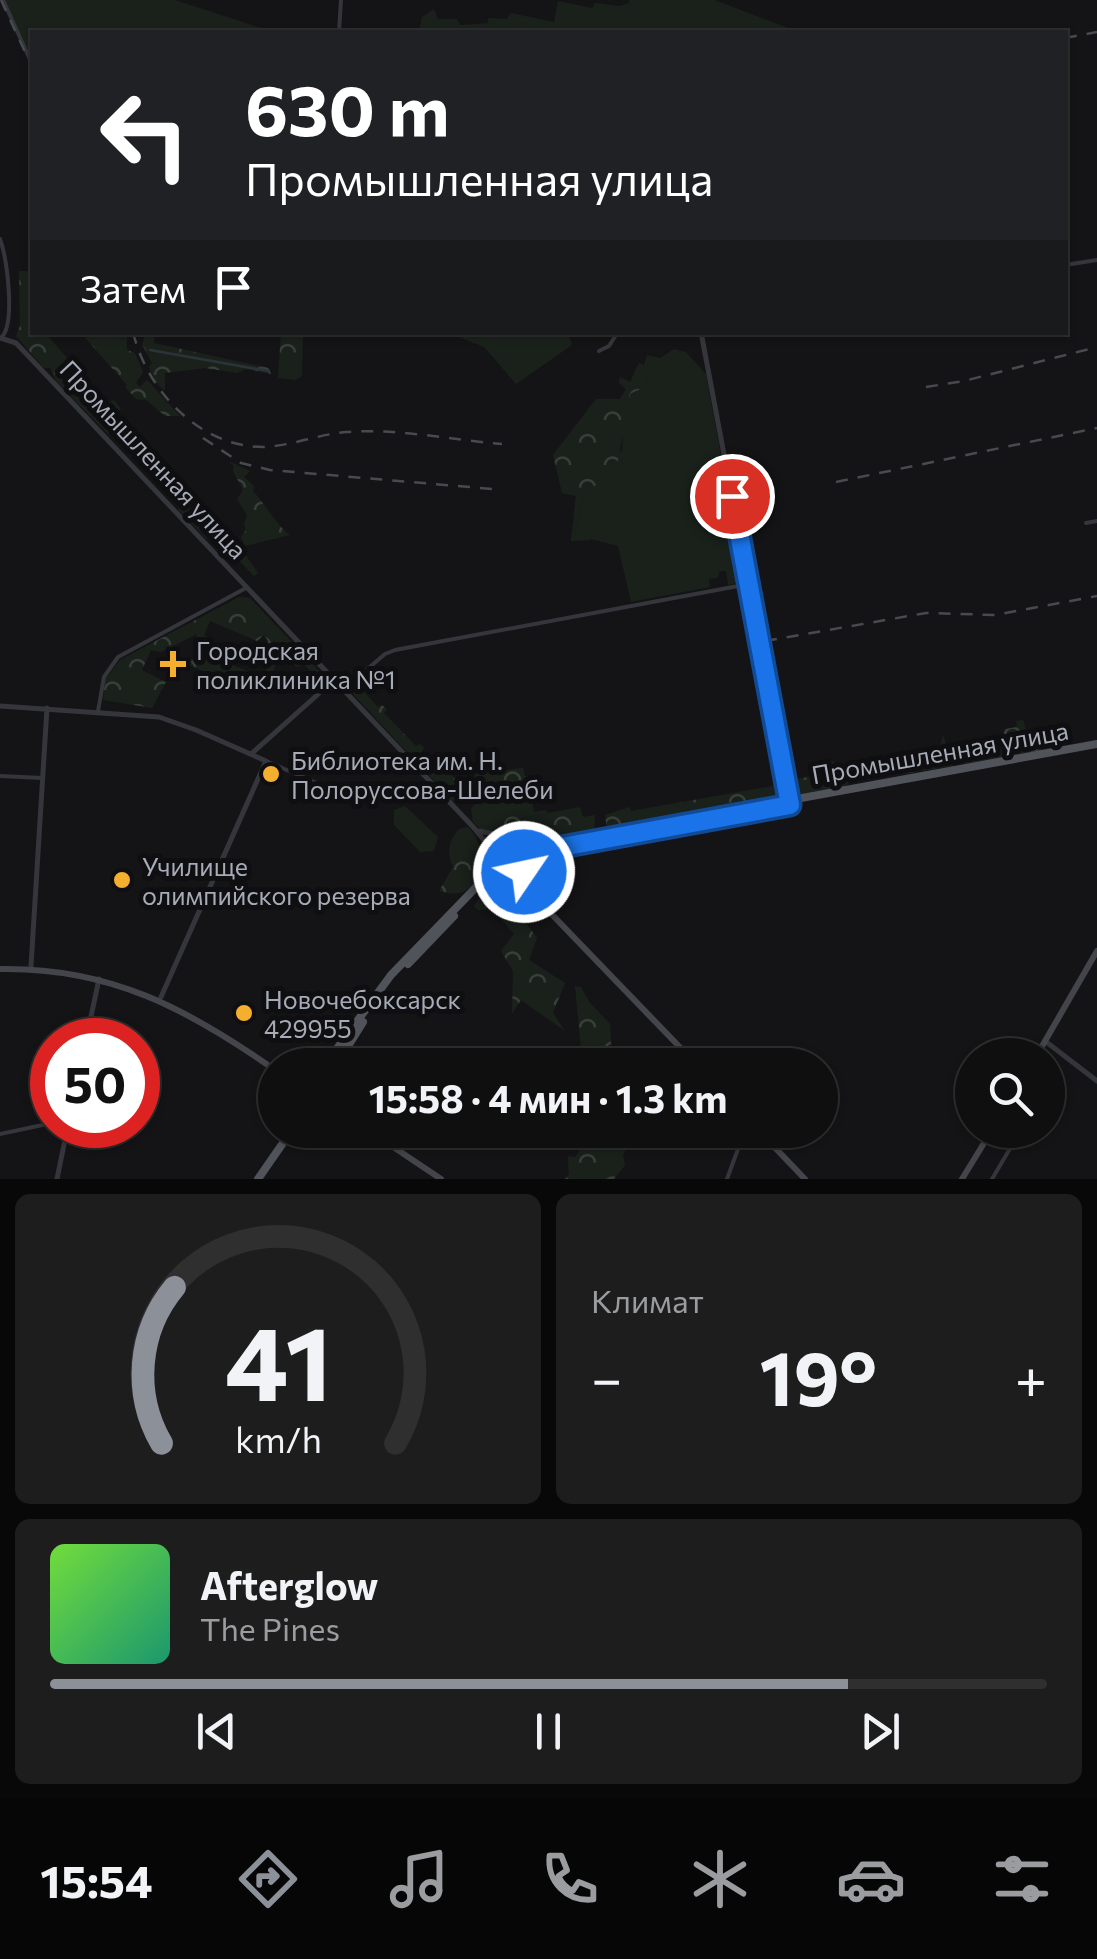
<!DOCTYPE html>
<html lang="ru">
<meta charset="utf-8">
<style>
:root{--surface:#0f0f10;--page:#1d1d1e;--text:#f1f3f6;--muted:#9b9c9f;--line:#2f2f30;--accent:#8c9099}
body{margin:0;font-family:Commissioner,sans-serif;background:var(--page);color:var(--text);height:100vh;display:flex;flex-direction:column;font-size:38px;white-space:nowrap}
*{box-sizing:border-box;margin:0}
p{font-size:32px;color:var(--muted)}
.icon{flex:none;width:55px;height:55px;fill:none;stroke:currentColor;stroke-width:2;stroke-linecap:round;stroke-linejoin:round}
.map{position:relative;height:1179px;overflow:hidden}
.drawer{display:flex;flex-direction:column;gap:15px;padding:15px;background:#080809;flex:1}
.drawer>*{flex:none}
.banner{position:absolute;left:30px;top:30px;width:1038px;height:305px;border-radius:0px;box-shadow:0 2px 8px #0004,0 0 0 2px var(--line);background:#202124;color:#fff;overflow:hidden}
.buttons{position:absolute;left:955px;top:1038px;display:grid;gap:20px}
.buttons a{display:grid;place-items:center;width:110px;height:110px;border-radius:50%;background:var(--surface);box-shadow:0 2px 8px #0004,0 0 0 2px var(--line);font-size:50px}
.speed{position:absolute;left:30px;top:1018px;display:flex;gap:20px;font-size:50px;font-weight:700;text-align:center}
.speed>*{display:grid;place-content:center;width:130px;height:130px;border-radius:50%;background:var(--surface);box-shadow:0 2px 8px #0004,0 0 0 2px var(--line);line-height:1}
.speed .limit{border:15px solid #d22;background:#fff;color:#111}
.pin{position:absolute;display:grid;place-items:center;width:85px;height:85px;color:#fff;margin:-42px;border:5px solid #fff;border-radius:50%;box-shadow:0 2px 10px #0007}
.me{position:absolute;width:110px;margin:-55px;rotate:56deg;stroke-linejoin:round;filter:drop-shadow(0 0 8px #0008)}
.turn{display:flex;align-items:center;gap:35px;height:210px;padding:0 50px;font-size:45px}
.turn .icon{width:130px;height:130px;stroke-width:2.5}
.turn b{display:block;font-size:70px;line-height:85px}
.then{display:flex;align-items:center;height:95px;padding:0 50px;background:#0003;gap:20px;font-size:38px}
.big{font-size:75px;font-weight:700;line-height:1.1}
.drawer .tile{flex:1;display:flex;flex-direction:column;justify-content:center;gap:15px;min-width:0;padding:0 35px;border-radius:15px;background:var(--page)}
.drawer .dial{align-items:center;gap:0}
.dial svg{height:260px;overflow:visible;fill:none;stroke:var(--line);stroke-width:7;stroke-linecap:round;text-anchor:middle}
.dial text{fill:var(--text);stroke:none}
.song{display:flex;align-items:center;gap:30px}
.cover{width:120px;height:120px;border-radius:15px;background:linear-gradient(135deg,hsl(100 70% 55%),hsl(160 70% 35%))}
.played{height:10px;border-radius:5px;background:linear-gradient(90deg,var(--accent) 80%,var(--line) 80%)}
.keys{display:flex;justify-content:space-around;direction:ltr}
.heat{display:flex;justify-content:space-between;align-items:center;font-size:55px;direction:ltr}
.drawer .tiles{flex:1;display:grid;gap:15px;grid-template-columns:1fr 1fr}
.tile:last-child{grid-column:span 2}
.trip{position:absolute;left:258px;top:1048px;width:580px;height:100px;border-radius:50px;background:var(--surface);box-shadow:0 2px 8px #0004,0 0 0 2px var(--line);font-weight:700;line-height:100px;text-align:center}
.dock{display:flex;height:160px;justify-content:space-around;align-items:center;background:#060606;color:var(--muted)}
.dock .icon{width:70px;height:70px}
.dock .selected{color:var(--accent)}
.dock b{font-size:45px;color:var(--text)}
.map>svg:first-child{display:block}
.green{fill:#1a211b}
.forest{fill:url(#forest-crowns)}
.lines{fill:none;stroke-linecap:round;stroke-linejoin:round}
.stream{stroke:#2a333a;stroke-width:2.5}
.minor{stroke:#35363b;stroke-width:4}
.tertiary{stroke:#35363b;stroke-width:5}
.secondary{stroke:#43454b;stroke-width:6}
.primary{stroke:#51535a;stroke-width:8}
.rail{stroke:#484a50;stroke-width:2.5;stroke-dasharray:12 10;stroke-linecap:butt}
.route-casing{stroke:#114b97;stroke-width:25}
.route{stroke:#1a73e8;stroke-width:18}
.poi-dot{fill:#f4af2f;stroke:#0f0f11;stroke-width:4}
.labels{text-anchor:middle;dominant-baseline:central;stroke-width:10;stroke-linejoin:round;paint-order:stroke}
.street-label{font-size:25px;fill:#a6abb7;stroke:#0f0f11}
.poi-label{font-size:25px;fill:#a6abb7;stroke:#0f0f11;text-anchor:start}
</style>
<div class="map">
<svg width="1097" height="1179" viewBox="0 0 1097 1179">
<defs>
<pattern id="forest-crowns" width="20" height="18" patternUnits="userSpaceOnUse" patternTransform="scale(2.5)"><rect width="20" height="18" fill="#1a211b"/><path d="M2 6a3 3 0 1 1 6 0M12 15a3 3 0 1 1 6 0" fill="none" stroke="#383f3a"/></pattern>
</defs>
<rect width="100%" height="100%" fill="#141416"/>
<path class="green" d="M3,0H175L274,32H32V64Z
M629,0H715L799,32H419L422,17L434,9L438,19H457L460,25L488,23V18L507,19L511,13L554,22L558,1L592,8L595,3L620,6L629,3Z
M449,333H568L572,345L516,384L484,347Z
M674,349L686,352L706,374L743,576L741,582L728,585L726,571H720L718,578L709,579L710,587L631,602L618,546L575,535L585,490L622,450L624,412L630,394L647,386L644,365L647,355L660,358Z
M405,806L438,837L434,851L420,852L394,825V810Z"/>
<path class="forest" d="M19,271H30L32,332L45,333L107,403L114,400L121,409L115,414L121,425L108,434L56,381L50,368H44L16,336L20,326Z
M281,332L303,333L302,376L296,380L278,378Z
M81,333H124L127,335V350L135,353L143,372L136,383L140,387L147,380L180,416H165L146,400L136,399L125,387L127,385Z
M146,333H154V343L269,368L271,374L246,369L237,373L205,368L165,373V391L156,383L149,367L152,363L142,344Z
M639,363L644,365L647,386L630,394L615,477L585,490L575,534L590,537V540L571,541L576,496L562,493L553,455L596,399H620L626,389L619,383L620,377L630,382Z
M228,461L250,471L244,477L254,486L253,491C265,504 277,526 290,535L245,546L241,537L246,530L244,524L247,515L237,499L243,490L233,471L234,466Z
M186,500L206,510L227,530L224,538L236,541L258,573L254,576L213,534L207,539L178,510Z
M239,597L250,598L326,678L320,682L304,664L297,667L281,650L269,683L265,682L264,675L272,658L267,655L264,660L259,651L268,641L264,635L257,641L210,621L204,635L222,646L218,659L247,671L238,688L190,665L192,659L207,658L210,651L193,648L197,634L161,652L151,650L142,670L166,682L152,708L103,700L105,680L120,660Z
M771,679L776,680L797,779L818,775L817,765L834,761L837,771L848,772L850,780L845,788L803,795L790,787Z
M358,685L378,707L382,705L387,709L384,713L416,746L420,744L424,748L421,753L436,768L443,765L458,782L454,802L353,694Z
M1023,720L1027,734L1044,730L1047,734H1071V745L966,764L954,755L972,751L973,744L1002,736L1005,729L1017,727L1016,721Z
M943,735L953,766L859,781L856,771L859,768L937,759Z
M490,761L492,772L523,768L525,776H529L534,812L545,810L548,813L580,807L583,817L595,815L594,833L548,841L530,839L520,830L484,832L473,822L471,808L483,798L462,782L465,778L470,782L485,762Z
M779,761L785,789L780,799L607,830L605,815L630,807L631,811L773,786L770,762Z
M468,827L475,835L485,860L476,873L474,884C462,895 455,895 439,891L453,867C446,852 449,841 459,829Z
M504,877L513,889L509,894L523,910L521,916L537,938L529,960L565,983L553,1013L565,1031L521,1000L512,1014L513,971L501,951L514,934L493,909L478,910L474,906L482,894L494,891L489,882Z
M575,986L581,987L590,1003L610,1024L612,1056L627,1063L668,1058L673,1065H586L582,1058Z
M579,1130H634L623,1155L625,1165L614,1179H565L569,1174L568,1156L575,1157L579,1152Z"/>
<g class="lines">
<path class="stream" d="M150,350L268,371"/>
<path class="minor" d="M3,0L32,64
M339,32L341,0
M0,239C7,259 16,324 1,338
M1065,265L1097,260
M651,332L654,335L666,332
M599,351L609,346L618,332
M1086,523L1097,521
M344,689L385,654L395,650L749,584
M98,711L104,677L118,657L246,588
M266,761L326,787
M0,776L43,778
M0,1134L52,1123
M727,1179L745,1130
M992,1179L1021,1130"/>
<path class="tertiary" d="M701,332L789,800
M0,338L16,343L475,829L493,852
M0,706L159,717L196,730L266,761L161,997
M251,754L334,680
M479,831L507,837
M31,966L47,708
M86,1040L99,979
M1045,1041L1097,1081
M57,1179L68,1125"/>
<path class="secondary" d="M510,871L697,1065
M0,969C110,967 188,1009 275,1070
M1037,1055L1097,951
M368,1130L441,1179
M758,1130L805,1179
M962,1179L992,1130"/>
<path class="primary" d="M521,841L527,854L523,866L510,871L499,867L494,852C504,827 520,844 539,846L1097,744
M528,858L536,852L566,846
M408,964L454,916
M325,1065L391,975L487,876L494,858
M336,1065L363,1022
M258,1179L292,1130"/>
<path class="rail" d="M1,0L32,67
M1065,38L1097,32
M133,332C147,391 200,447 263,447C292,446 319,434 347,432C395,428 453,440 502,444
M926,387L964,381L1097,347
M203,438L241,463L270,470L492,489
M836,482L1097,428
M765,641L926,613L995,615L1097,596"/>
</g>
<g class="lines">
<g class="route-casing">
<path id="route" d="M524,872L526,860L540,851L790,805L732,496"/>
</g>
<use href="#route" class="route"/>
</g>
<g class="poi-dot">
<path d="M168 649h10v10h10v10h-10v10h-10v-10h-10v-10h10z"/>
<circle cx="271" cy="774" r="10"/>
<circle cx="122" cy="880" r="10"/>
<circle cx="244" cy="1013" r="10"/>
</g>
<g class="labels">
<g class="street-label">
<text transform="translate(154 459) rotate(47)">Промышленная улица</text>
<text transform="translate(940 752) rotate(-10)">Промышленная улица</text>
</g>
<g class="poi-label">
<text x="196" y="650">Городская<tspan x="196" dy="29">поликлиника №1</tspan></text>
<text x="291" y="760">Библиотека им. Н.<tspan x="291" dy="29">Полоруссова-Шелеби</tspan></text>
<text x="142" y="866">Училище<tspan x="142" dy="29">олимпийского резерва</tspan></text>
<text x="264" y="999">Новочебоксарск<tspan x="264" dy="29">429955</tspan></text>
</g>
</g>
</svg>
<div class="buttons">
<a><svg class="icon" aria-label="search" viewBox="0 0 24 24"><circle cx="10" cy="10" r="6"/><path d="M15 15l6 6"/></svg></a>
</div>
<div class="speed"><div class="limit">50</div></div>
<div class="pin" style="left:732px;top:496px;background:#d93025"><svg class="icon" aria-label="arrive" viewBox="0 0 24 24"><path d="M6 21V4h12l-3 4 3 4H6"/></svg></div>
<svg class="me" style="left:524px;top:872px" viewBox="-20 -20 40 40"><circle r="17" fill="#1a73e8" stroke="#fff" stroke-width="3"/><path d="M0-11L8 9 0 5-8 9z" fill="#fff"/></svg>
<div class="trip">15:58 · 4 мин · 1.3 km</div>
<div class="banner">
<div class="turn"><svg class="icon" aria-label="left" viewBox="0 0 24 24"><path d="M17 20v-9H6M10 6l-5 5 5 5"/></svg><div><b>630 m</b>Промышленная улица</div></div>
<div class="then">Затем<svg class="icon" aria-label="arrive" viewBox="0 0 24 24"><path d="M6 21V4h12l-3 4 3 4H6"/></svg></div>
</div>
</div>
<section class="drawer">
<div class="tiles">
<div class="tile dial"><svg viewBox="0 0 100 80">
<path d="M14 69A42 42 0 1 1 86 69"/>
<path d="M14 69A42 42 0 0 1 18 21" stroke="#8c9099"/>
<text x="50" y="56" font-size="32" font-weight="700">41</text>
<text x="50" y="72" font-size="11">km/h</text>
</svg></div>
<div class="tile"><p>Климат</p>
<div class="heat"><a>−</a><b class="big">19°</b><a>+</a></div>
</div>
<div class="tile">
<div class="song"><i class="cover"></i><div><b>Afterglow</b><p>The Pines</p></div></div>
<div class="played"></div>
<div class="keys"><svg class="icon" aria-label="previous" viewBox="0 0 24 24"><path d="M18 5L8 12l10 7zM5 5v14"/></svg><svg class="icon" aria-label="pause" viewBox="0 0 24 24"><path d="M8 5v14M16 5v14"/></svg><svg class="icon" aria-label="next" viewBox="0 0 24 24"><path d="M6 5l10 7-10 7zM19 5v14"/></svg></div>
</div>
</div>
</section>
<nav class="dock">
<b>15:54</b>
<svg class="icon selected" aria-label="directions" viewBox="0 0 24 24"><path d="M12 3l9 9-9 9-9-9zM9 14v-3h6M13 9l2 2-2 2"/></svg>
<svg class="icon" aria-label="music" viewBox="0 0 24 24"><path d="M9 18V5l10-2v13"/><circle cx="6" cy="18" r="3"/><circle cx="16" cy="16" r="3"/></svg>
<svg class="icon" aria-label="phone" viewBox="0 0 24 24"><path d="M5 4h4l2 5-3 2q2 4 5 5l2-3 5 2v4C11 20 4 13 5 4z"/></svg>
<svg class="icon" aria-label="climate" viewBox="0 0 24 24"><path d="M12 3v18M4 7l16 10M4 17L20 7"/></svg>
<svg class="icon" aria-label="car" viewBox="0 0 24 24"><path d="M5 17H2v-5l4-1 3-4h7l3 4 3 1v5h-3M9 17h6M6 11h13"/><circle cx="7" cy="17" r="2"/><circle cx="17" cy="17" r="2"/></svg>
<svg class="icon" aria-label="filters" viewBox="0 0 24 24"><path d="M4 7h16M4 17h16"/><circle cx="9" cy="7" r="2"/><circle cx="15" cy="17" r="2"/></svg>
</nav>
